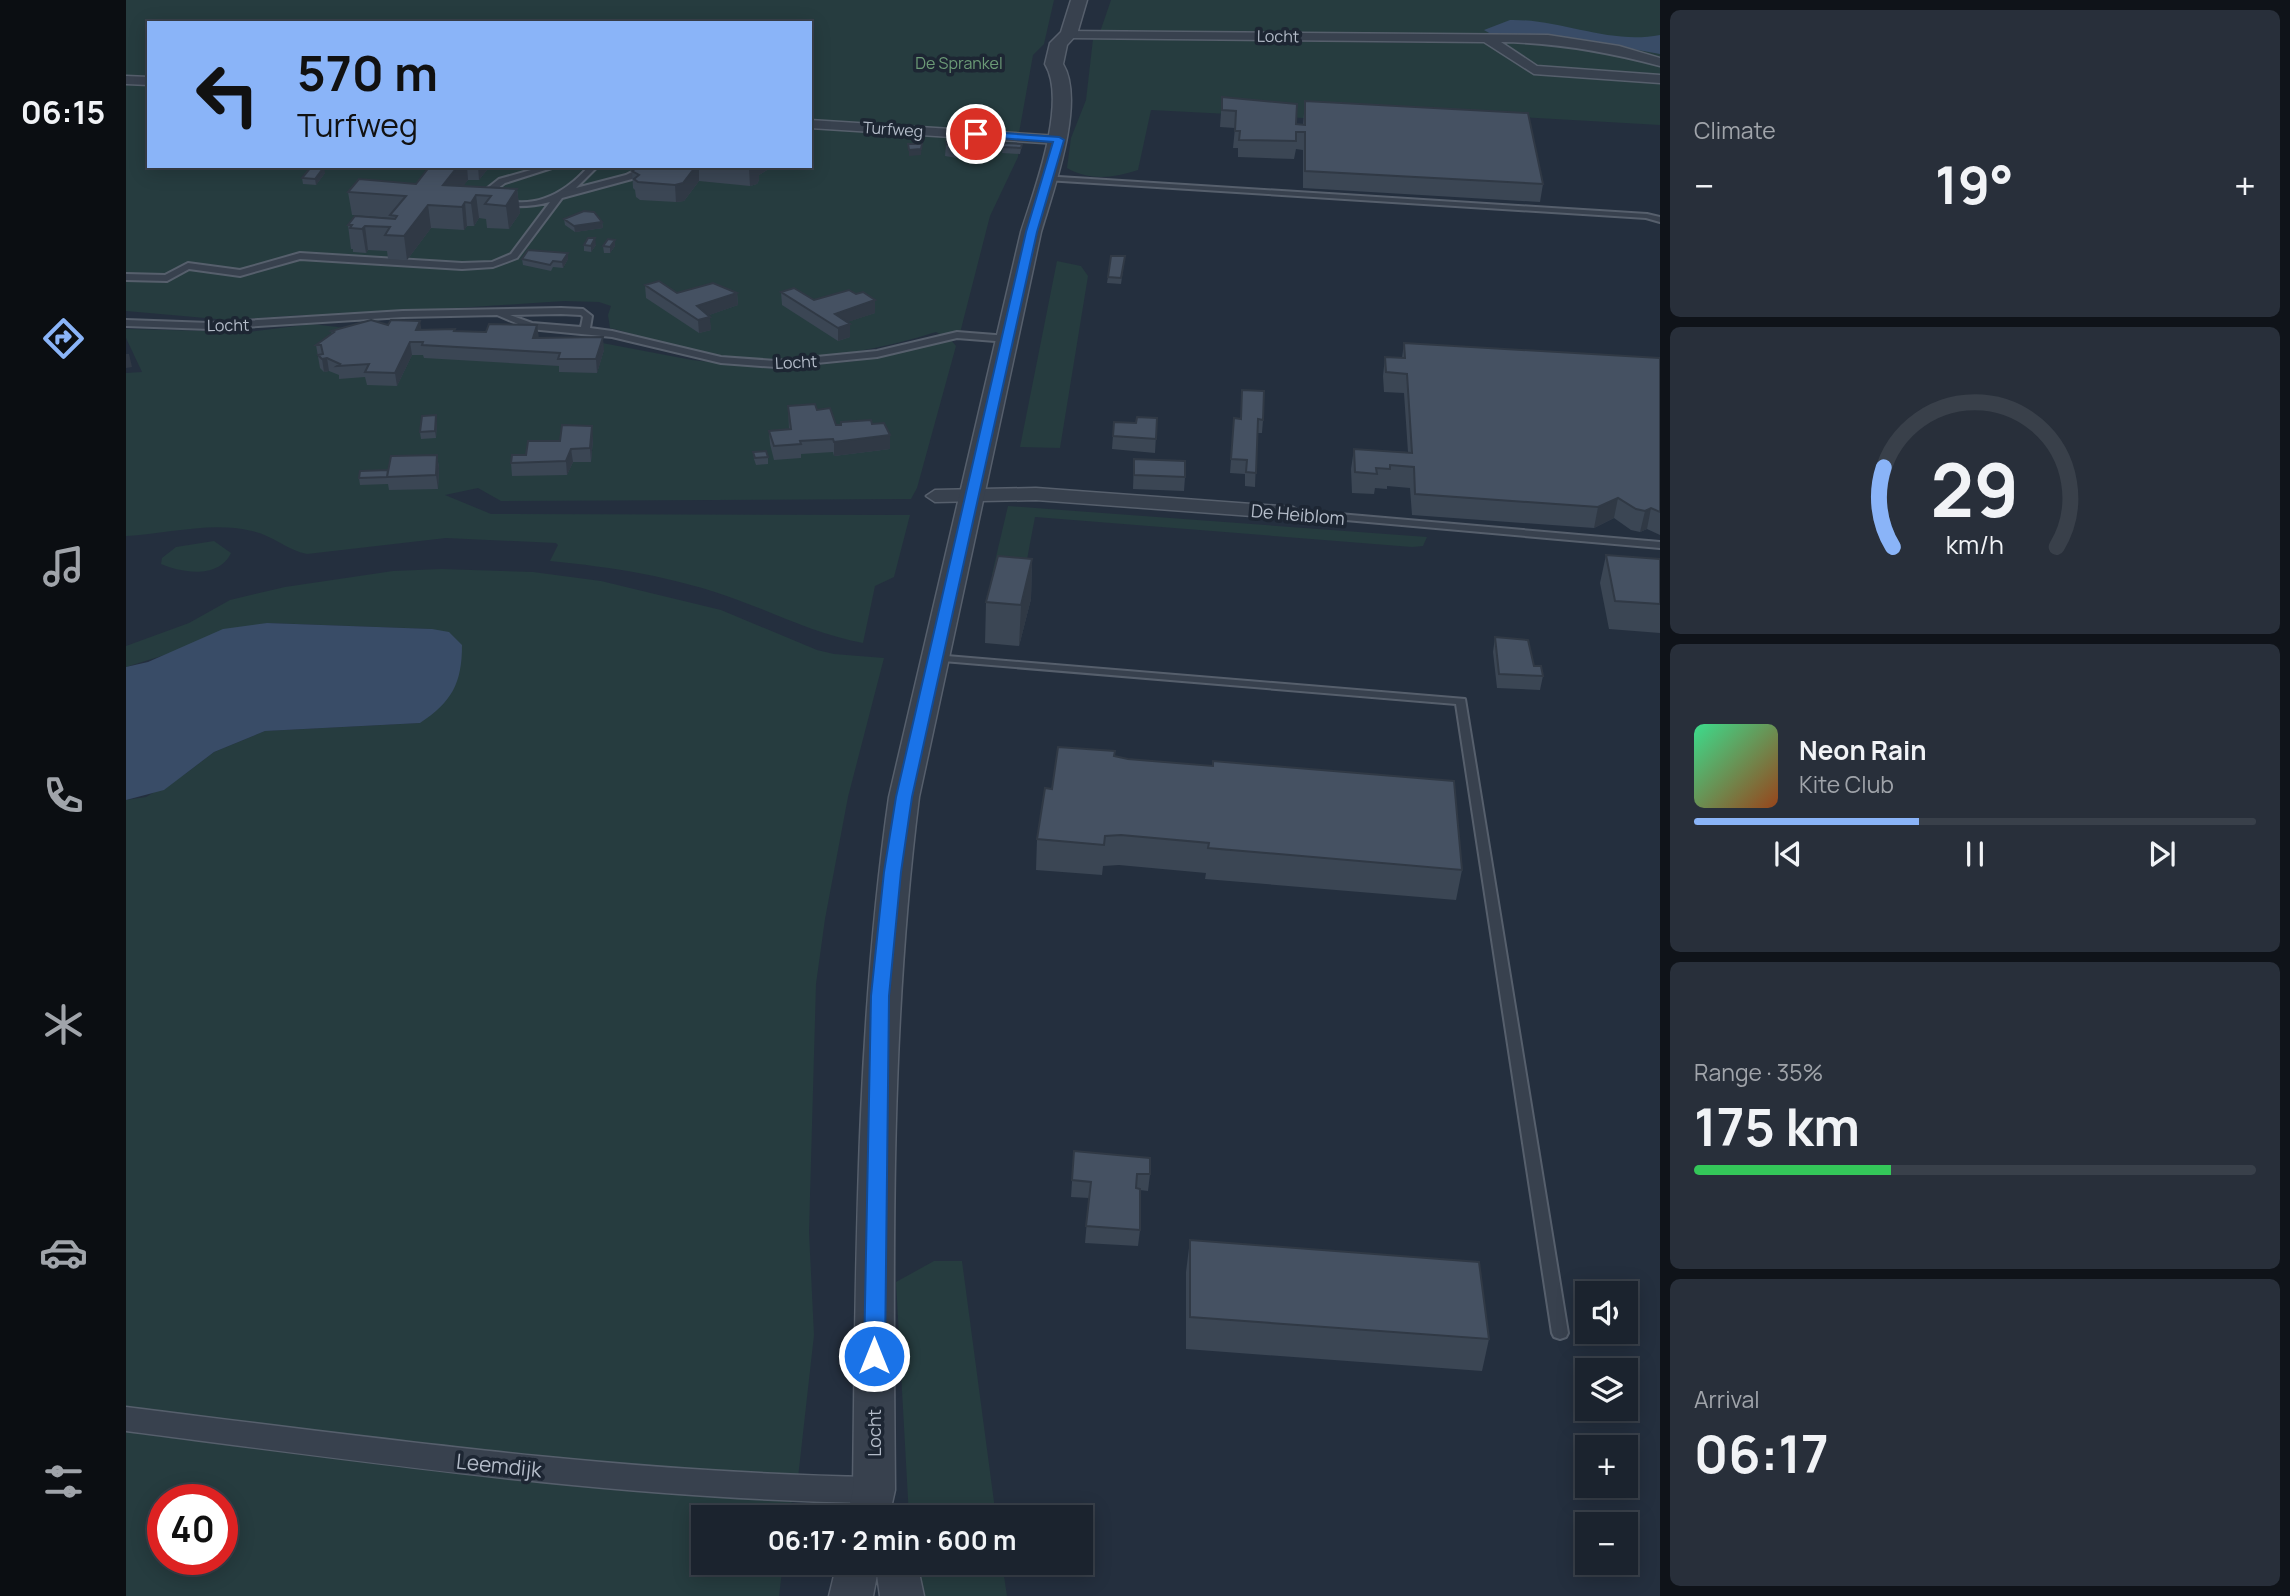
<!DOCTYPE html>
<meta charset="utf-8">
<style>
:root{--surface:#1b232e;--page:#282f3a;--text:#f1f3f6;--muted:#a0a4aa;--line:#39404a;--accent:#8ab4f8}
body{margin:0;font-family:Manrope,sans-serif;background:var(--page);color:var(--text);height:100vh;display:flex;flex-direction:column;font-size:26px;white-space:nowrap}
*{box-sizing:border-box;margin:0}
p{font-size:23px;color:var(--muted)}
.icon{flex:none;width:38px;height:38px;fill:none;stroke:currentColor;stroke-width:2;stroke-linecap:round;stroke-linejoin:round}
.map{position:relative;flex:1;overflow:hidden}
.details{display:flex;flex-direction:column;gap:10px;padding:10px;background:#0f1319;width:630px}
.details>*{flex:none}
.guide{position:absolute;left:21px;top:21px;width:665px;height:147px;border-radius:0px;box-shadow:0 4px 18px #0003,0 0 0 2px var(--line);background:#8ab4f8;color:#111;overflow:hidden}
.tools{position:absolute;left:1449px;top:1281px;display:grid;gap:14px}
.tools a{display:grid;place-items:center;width:63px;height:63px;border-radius:0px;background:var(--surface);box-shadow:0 4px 18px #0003,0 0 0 2px var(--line);font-size:35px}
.speed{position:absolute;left:21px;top:1484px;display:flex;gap:14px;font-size:35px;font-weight:700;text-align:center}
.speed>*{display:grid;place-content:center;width:91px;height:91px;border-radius:50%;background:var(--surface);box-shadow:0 4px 18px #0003,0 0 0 2px var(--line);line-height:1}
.speed .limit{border:10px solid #d22;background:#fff;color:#111}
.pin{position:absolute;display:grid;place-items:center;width:60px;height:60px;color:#fff;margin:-30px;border:4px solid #fff;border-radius:50%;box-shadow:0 2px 7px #0007}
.me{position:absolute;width:77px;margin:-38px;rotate:0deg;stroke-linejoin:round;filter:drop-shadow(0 0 5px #0008)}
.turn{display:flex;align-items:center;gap:24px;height:147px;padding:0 35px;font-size:32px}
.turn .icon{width:91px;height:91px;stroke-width:2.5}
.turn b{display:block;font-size:49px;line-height:60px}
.big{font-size:52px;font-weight:700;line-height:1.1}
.details .card{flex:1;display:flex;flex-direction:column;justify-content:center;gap:10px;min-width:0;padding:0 24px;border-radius:10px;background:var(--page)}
.details .dial{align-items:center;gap:0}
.dial svg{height:182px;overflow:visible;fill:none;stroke:var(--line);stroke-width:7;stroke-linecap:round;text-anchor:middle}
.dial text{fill:var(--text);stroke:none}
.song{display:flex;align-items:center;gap:21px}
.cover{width:84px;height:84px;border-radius:10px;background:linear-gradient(135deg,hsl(150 70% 55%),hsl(20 70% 35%))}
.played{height:7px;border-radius:4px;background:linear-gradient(90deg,var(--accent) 40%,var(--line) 40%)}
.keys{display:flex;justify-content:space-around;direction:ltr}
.heat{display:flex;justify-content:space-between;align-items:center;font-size:38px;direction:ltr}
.charge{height:10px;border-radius:5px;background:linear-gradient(90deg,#34c759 35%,var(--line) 0)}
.trip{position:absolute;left:565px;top:1505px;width:402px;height:70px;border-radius:0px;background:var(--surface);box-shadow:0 4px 18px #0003,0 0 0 2px var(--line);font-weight:700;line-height:70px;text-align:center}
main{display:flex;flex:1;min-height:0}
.dock{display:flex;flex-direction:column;width:126px;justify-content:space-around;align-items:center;background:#0b0e12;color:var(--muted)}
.dock .icon{width:49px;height:49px}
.dock .current{color:var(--accent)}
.dock b{font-size:32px;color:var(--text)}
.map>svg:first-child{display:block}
.green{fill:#263c3f;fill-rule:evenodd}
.water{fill:#394c67}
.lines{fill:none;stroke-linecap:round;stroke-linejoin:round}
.service-casing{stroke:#565f6c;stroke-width:4}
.minor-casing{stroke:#565f6c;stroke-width:3}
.tertiary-casing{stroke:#565f6c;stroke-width:3}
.service{fill:#38414e;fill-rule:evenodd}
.minor{fill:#38414e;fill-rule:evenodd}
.tertiary{fill:#38414e;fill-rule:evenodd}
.wall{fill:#3b4654}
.shaded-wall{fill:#303945}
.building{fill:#455162;stroke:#303945;stroke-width:2}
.route{fill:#1a73e8;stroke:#114b97;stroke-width:2}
.labels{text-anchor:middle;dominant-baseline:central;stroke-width:7;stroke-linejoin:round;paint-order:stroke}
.far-street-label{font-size:16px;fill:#b4bcc9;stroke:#1d2633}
.far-park-label{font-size:16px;fill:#6b9a76;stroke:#1d2633}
.street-label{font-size:18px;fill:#b4bcc9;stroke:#1d2633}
.near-street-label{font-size:21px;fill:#b4bcc9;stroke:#1d2633}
</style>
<main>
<nav class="dock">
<b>06:15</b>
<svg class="icon current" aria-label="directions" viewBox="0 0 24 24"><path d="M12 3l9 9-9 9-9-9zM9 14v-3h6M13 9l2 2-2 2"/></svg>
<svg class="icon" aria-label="music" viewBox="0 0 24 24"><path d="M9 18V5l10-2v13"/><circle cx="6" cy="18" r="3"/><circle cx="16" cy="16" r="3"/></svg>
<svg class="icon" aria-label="phone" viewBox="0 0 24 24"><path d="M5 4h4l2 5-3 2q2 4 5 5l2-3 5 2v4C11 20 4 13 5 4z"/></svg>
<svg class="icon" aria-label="climate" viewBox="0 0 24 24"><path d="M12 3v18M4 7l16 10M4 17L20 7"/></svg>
<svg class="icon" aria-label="car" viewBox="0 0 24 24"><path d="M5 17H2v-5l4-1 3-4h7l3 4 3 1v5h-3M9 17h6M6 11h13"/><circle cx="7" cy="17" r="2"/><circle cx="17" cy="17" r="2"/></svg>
<svg class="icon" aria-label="filters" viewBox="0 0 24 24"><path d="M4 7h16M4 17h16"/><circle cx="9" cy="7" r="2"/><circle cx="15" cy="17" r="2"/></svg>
</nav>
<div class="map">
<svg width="1534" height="1596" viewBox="0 0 1534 1596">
<rect width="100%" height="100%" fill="#242f3e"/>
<path class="green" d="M0,0H928L918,44L907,55L893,133L684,120V23H23V78L0,77Z
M985,0H1534V125L1324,113L1330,126L1025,110L1012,170C988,178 963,181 941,168L945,138L960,100L967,39L1300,43V35L974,32Z
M0,85L23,86V166H684V128L884,141L893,147L892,157L864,216L834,333L820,337L810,332C729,357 647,368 562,350C536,344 510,334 484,328L482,315L485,306L473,302L438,301L208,316L177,315L102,320L0,311Z
M931,261L955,266L962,276L934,448L894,447Z
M186,324L288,336L471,342L566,360L648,369L730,361L825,340L830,346L791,488L785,499L375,501L352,488L319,495L365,514L784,515L768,577L749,586L737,643C692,635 651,614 609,599C550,577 486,567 424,561L432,545L430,543L320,538L181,554C161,550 146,535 126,531C85,521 41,534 0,536V373L16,372L0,338V329L123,332Z
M882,506L1301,537L1297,546L1286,547L909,517L899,570L866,574Z
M88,541L105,553C93,579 56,573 35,564L36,558L50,547Z
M315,569L407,572L475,581L595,610L691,650L708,654L758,658L722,797L699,919L690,984L683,1232L688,1335L672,1478L531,1473L0,1410V800L20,797L59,774L88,752L139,731L294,723L306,629L141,623L0,667V646L63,623L104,600L159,587L267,571Z
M808,1261H836L870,1517H783L770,1282Z
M0,1429L666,1500L664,1517H578V1563H657L653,1596H0ZM37,1500H96V1559H37Z
M786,1563H876L881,1596H787Z"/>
<path class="water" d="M1384,20C1435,19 1483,45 1534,35V54L1428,35L1365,34L1358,30Z
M141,623L306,629L323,632L336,645C336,683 326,702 294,723L139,731L88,752L38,790L0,800V667L22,662L97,629Z"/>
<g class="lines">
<g class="service-casing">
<path id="service" d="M419,166H432L379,183L364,194C402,214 438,195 463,166H472L450,188L500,175L518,166H529L506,179L436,198L391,258L367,267L336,269L174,259L114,276L63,269L41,281L0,280V274L39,275L62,263L114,270L174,253L336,263L366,262L385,254L424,202C401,208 374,209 354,194L373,179Z
M917,176L1521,214L1534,217V222L1520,218L920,180H917Z
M435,308L457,309L466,316L464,328L486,331L595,357L650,361L751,351L831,332L882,336L887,339L882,342L831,338L751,357L650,367L595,363L486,337L404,329L371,315L277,317L84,329L0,326V320L84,323L277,311ZM435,314L455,315L457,317L455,327L406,323L384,315Z
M1167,510L1534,542V548L1163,515L1162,513Z
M809,655L1339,699L1442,1333L1440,1337L1434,1339L1428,1337L1426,1333L1330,704L805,660L803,658L805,656Z"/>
</g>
<g class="minor-casing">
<path id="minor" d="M938,31L1422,35L1493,46L1534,58V66C1481,52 1431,43 1375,42L1411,66L1534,75V83L1408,74L1358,42L943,38L937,34Z
M0,76L23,77V85L0,84Z
M684,120L933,136L940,140L933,144L684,128Z
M910,488L1167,507L1177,513L1167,519L910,500L809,502L800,496L809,490Z
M0,1407C249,1438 497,1473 748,1477L759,1481L764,1490L759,1499L748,1503C497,1499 249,1463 0,1431Z"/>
</g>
<g class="tertiary-casing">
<path id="tertiary" d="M945,0H961L951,34L941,45L937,64C960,102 927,191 915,232L793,797C764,1028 767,1258 769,1490L763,1517H721L727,1490C730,1258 730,1027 763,797L895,232C908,191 942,102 919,64L924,43L935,32Z
M711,1563H791L798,1596H754L751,1575L747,1596H703Z"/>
</g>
<use href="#service" class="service"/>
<use href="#minor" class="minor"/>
<use href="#tertiary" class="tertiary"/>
</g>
<path class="wall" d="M1096,97L1170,124L1177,125L1179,101L1417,184L1414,202L1177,188V150L1170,149L1168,159L1112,157V148H1107L1109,128L1094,127Z
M843,132V144L837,159L819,156L820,144Z
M896,144L894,154L876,153L877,147Z
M270,166H364L353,180H342L337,186L391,189L394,213L383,229L361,228L360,219L353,218L348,226H341L338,230L305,228L281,260L262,259L261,251L242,250L240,253L227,252V249H225L222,225L265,218L226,215L222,192L290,184L302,169H270Z
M514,166H641V170L633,175V180L631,184L624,186L573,181L558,201L550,202L514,200L510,197L509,190L507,188L506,171Z
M199,173L190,185L177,184L176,178Z
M438,219L476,222L477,228L449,232L439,225Z
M458,245H470L465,252L458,251Z
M477,246H489L484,253H478Z
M999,256L995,284L981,283L982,277Z
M396,259H442L437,268L427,267L425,271L397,265Z
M519,285L551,293H611L612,305L583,315L585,330L573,333L520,298Z
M655,292L688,300L749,313L721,322L724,337L712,341L656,305Z
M262,325L296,330L329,331L413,338L478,350L471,373L433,372V366L298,358L297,355H286L271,386L241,385L239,377L213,379V375L203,371L198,372L194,368L190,345L206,334L205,331Z
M1278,343L1534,358V535L1521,529L1514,532L1505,530L1488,518L1468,528L1286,515L1284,488L1261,486V489L1249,488L1248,494L1226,493L1225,469L1228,449L1282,452L1278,393L1258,392L1257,376L1259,357L1276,358Z
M1116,390L1137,420L1136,433H1131L1129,487L1119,486V474L1104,473L1108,418H1115Z
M662,406L691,410L710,425H715V422L746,424L764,449L708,456L707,452L675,454V458L648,460L644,444L643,431L663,429Z
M1031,418L1029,453L986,449L988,422L1010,423Z
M311,422L310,438L295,439L294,432Z
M467,439L465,462H447L441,475L386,476L385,463L400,455Z
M627,452L642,457V464L630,465L628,459Z
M311,455L313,468L312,489L263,490L262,484L234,485L233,478Z
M1008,459L1059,477L1058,491L1007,489Z
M1480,555L1534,559V633L1483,629L1474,583Z
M906,559L905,599L893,646L859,643L860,602Z
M1369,637L1408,666L1417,676L1414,690L1371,688L1367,652Z
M989,757L1336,870L1330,900L1079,879L1080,873L993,865L977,866L976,875L910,870L911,839L926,789Z
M948,1151L1024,1174L1022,1191L1014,1190V1230L1012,1246L959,1243L963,1198L945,1197Z
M1064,1240L1363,1339L1356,1371L1060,1349V1272Z"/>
<path class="shaded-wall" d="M843,132V144L837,159L838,148Z
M796,144L795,155L783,156V150Z
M332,166H341L342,180L322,206L317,185Z
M352,166H364L353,180Z
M570,166H573V181L558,201L550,202L549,185Z
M629,166H641V170L633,175V180L631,184L624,186L623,168Z
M198,167L199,173L190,185L189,179Z
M391,189L394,213L383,229L380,206Z
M350,195L353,218L348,226L345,203Z
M339,202L341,226L338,230L336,207Z
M302,205L305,228L281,260L278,236Z
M476,222L477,228L449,232L448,226Z
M239,226L242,250L240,253L236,229Z
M469,238L470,245L465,252V246Z
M489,240V246L484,253V247Z
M442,253V259L437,268L436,262Z
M611,293L612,305L572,319L571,306Z
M749,300V313L710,326L709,314Z
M584,317L585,330L573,333L572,320Z
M294,321L296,333L291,343L290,330Z
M724,324V337L712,341V328Z
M411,325L413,338H407Z
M477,337L478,350L471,373L470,359Z
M284,342L286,355L271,386L269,373Z
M0,354H3L6,367L0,368Z
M201,358L203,371L198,372L196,359Z
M310,415L311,422L310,438L309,431Z
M466,426L467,439L465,462L464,448Z
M764,435V449L708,456V442Z
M445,449L447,462L441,475L440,461Z
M311,455L313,468L312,489L310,475Z
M1492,498L1488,518L1468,528L1472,507Z
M1525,508L1521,529L1514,532L1519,511Z
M906,559L905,599L893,646L895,605Z"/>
<path class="building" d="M1096,97L1171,104L1170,124L1179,125V101L1402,113L1417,184L1179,171V132H1170V141L1113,140L1114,131H1109L1110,111L1096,110Z
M824,131L843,132L838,148L820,144Z
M877,143L896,144L895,148L877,147Z
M782,144H796L795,149L783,150Z
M304,166H332L317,185L391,189L380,206L359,204L365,196L350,195L345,203L339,202L336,207L302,205L278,236L259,235L264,227L239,226L236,229L224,228L226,225H222L229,216L269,219L271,216L264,215L280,196L222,192L233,179L290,184Z
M514,166H570L557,183L549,185L512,182L508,179L513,175L506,171Z
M605,166H630L623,168Z
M185,167H198L189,179L176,178Z
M458,211L468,212L476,222L448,226L438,219Z
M462,238H469L465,246L458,245Z
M482,239L489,240L484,247L477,246Z
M402,250L442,253L436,262L427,261L424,265L396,259Z
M985,256H999L995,278L982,277Z
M533,281L551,293L587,283L611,293L571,306L584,317L572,320L519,285Z
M668,288L688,300L723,290L730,294L737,292L749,300L709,314L724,324L712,328L655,292Z
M245,320L262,325L265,320L294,321L290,330L329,329L328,331L360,332L363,324L411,325L407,338L477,337L470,359H432L434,353L296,345L297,342H284L269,373L239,372L243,364L211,366L214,364L201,358L196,359L192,355L197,354L195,345H190L208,332L205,331Z
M1278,343L1534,358V512L1525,508L1519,511L1510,509L1492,498L1472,507L1289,494L1288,467L1264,465V469L1250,468L1251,474L1229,472L1228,449L1286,453L1281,374L1260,372L1259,357L1279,358Z
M1116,390L1138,391L1137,420L1132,419L1130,473L1120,472L1121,460L1105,459L1108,418L1115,419Z
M689,404L691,410L704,408L710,425H715V422L745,420L746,424L758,423L764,435L708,442L707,439L674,441L675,444L648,446L643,431L665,429L662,406Z
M310,415L309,431L294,432L296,416Z
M1011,417L1031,418L1030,439L987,436L988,422L1010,423Z
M436,425L466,426L464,448L445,449L440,461L385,463L386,455H400L402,441H434Z
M640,451L642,457L629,458L627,452Z
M311,455L310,475L261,477L265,456Z
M1008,459L1059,461V477L1008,475Z
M262,470L261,477H262L233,478L234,471Z
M1480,555L1534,559V604L1489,601Z
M872,556L906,559L895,605L860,602Z
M1369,637L1402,640L1408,666H1415L1417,676L1373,674Z
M932,747L989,751L988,756L1002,759L1087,766V761L1328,781L1336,870L1082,848L1083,843L995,835L979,836L978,845L911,839L919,788L926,789Z
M948,1151L1024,1158V1174H1011L1010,1188L1014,1189V1230L960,1226L965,1182L946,1180Z
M1064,1240L1353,1262L1363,1339L1064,1317Z"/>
<path class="route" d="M850,131L933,137L938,140L911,232L786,797L775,872L763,996L759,1356L756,1362H741L738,1356L745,996L758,872L770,797L900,232L927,142L846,136Z"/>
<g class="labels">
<g class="far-street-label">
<text transform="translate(1152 36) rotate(1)">Locht</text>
<text transform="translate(767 129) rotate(4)">Turfweg</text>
<text transform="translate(102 325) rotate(-1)">Locht</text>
<text transform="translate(670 362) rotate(-3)">Locht</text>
</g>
<g class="far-park-label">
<text x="833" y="63">De Sprankel</text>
</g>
<g class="street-label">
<text transform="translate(1172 514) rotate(5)">De Heiblom</text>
<text transform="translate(748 1433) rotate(-90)">Locht</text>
</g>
<g class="near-street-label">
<text transform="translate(373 1465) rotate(6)">Leemdijk</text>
</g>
</g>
</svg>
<div class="tools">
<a><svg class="icon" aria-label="sound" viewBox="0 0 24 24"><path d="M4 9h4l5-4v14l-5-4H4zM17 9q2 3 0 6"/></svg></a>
<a><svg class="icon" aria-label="layers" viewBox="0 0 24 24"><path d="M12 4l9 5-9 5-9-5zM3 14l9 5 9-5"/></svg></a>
<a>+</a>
<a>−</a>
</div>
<div class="speed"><div class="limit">40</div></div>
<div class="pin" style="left:850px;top:134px;background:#d93025"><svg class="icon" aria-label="arrive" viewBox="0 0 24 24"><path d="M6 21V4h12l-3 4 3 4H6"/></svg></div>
<svg class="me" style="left:748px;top:1356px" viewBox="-20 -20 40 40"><circle r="17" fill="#1a73e8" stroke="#fff" stroke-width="3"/><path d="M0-11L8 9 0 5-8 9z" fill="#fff"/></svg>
<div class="trip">06:17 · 2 min · 600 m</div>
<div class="guide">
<div class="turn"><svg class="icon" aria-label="left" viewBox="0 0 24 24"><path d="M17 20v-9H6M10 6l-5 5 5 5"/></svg><div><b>570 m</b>Turfweg</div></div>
</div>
</div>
<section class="details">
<div class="card"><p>Climate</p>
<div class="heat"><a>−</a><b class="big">19°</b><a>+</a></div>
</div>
<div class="card dial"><svg viewBox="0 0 100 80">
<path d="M14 69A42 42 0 1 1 86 69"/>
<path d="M14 69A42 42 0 0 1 10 34" stroke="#8ab4f8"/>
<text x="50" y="56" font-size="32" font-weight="700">29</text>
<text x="50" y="72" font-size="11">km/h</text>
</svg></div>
<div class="card">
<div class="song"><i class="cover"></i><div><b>Neon Rain</b><p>Kite Club</p></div></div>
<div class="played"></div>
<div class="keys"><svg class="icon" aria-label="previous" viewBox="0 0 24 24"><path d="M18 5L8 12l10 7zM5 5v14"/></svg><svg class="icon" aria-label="pause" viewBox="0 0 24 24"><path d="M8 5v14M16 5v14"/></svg><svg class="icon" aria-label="next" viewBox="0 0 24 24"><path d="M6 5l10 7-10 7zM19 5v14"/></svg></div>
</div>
<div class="card"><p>Range · 35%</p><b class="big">175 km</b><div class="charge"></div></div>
<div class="card"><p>Arrival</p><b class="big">06:17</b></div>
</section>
</main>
